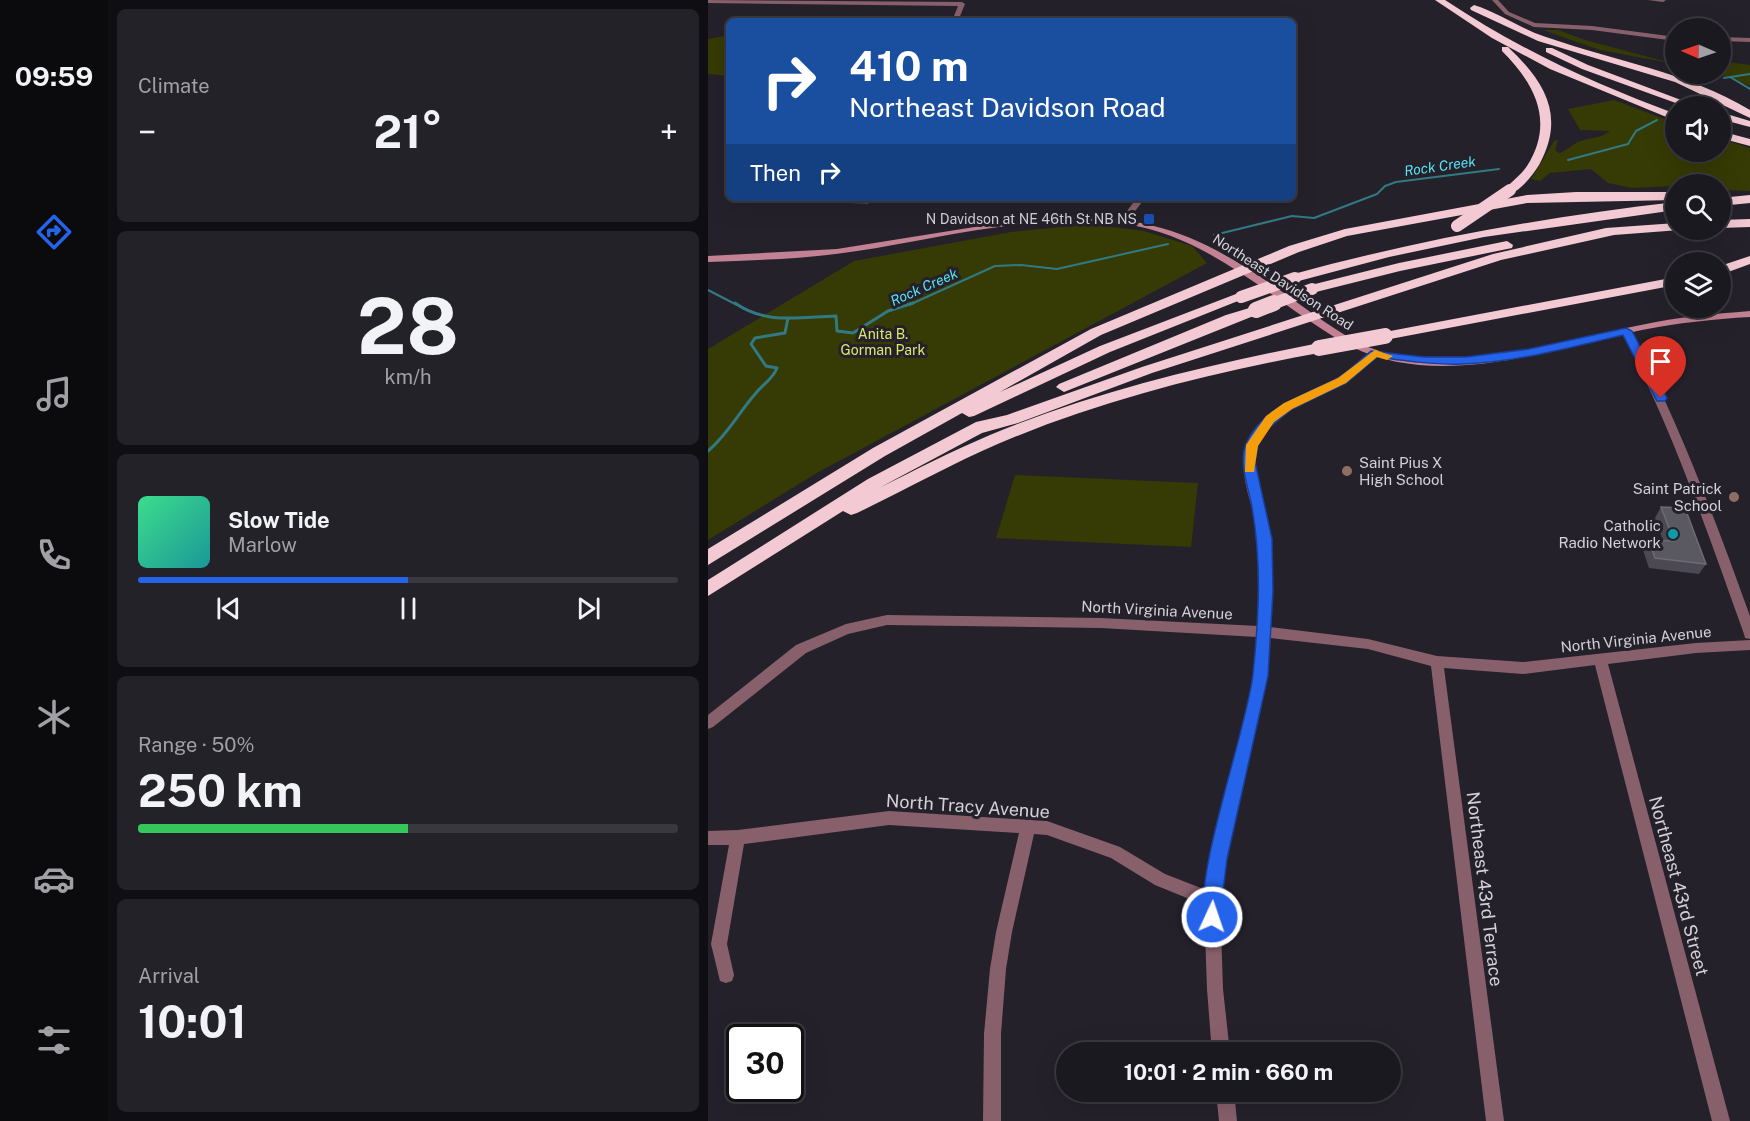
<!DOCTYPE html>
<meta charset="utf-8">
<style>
:root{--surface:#1b1920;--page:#242229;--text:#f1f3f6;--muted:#a0a0a5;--line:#39383e;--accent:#2563eb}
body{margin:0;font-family:"Public Sans",sans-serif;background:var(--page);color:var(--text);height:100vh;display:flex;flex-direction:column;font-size:22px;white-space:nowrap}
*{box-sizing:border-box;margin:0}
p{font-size:20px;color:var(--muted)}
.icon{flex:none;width:33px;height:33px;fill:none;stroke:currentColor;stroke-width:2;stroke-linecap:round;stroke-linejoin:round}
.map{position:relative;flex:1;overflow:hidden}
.sheet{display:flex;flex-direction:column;gap:9px;padding:9px;background:#0f0e12;width:600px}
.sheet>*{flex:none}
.guide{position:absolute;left:18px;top:18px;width:570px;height:183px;border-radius:9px;box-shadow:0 6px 24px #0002,0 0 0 2px var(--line);background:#1a4fa0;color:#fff;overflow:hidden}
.needle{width:39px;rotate:272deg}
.tools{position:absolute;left:957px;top:18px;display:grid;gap:12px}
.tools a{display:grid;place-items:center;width:66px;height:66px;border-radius:50%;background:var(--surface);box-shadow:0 6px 24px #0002,0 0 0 2px var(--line);font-size:30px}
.speed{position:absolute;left:18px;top:1024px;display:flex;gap:12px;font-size:30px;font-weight:700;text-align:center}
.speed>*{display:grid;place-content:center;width:78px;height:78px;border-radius:50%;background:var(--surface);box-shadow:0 6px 24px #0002,0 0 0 2px var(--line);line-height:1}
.speed .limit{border:3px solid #111;border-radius:9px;background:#fff;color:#111}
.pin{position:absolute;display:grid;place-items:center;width:51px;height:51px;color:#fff;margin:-62px -26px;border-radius:50% 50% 50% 0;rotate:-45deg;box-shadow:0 0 6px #0007}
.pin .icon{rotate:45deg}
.me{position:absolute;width:66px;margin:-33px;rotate:3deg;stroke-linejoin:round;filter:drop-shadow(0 0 4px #0008)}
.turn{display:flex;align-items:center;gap:21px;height:126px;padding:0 24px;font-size:27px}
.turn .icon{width:78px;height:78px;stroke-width:2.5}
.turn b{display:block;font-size:42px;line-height:51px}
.then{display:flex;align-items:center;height:57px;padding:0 24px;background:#0003;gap:12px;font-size:22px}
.big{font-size:45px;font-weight:700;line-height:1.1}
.sheet .card{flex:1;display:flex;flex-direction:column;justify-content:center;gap:9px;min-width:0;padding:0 21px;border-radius:9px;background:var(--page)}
.sheet .dial{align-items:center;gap:0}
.dial b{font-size:78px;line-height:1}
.song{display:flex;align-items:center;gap:18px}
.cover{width:72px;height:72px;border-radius:9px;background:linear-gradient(135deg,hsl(150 70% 55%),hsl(180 70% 35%))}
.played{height:6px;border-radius:3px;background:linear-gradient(90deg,var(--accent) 50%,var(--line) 50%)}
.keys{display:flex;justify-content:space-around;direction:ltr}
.heat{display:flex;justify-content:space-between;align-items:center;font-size:33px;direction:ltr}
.charge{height:9px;border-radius:4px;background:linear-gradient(90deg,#34c759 50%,var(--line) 0)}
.trip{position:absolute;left:348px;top:1042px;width:345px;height:60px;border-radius:30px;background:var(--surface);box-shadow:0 6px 24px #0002,0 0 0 2px var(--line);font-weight:700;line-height:60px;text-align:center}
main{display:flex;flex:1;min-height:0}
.dock{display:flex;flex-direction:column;width:108px;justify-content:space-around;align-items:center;background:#0b0a0d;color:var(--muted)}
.dock .icon{width:42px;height:42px}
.dock .current{color:var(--accent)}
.dock b{font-size:27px;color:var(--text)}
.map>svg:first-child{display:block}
.green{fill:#363a04}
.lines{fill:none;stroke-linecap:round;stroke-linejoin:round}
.stream-far1{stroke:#327a83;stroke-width:2}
.stream{stroke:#327a83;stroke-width:3}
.street{fill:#88606b;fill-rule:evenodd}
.secondary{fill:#c28294;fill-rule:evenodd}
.highway{fill:#f3cad4;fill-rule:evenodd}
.highway-bridge-far1{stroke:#f3cad4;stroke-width:12}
.highway-bridge{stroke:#f3cad4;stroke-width:16}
.wall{fill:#4b4953}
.shaded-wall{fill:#35333d}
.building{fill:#5a5861;stroke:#6d6b74;stroke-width:1.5}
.route{fill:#2563eb;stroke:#184099;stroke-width:1.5}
.slow{fill:#f59e0b}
.transit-dot{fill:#1a4fb4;stroke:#24212b;stroke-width:2}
.education-dot{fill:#8d6e63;stroke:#24212b;stroke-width:2}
.culture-dot{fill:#0f9aa8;stroke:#24212b;stroke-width:2}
.labels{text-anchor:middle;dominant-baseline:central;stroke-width:6;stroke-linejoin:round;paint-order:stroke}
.far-water-label{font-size:14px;font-style:italic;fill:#57e3f3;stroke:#24212b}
.far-poi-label{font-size:14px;fill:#d3d1d7;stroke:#24212b;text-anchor:end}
.far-street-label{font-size:14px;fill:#d3d1d7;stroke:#24212b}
.far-park-label{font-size:14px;fill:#dbe86a;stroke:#24212b}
.poi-label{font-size:15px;fill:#d3d1d7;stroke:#24212b;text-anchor:end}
.street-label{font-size:15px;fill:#d3d1d7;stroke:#24212b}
.near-street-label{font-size:18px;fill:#d3d1d7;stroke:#24212b}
</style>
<main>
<nav class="dock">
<b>09:59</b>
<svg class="icon current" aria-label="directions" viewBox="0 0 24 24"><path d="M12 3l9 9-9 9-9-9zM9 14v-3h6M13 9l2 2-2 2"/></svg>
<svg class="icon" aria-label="music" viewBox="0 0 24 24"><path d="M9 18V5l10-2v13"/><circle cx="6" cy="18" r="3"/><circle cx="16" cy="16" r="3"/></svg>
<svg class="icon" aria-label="phone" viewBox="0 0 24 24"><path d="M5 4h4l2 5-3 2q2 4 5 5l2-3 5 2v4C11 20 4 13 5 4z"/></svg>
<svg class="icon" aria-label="climate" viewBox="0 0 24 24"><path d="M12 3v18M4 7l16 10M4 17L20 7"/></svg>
<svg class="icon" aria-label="car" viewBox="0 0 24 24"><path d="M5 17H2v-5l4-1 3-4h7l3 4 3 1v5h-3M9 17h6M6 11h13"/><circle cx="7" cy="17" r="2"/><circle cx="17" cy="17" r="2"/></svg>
<svg class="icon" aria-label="filters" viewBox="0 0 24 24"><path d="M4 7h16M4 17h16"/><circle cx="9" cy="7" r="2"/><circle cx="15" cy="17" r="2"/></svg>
</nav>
<section class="sheet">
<div class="card"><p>Climate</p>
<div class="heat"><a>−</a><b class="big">21°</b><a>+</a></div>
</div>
<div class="card dial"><b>28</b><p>km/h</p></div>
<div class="card">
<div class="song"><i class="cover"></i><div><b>Slow Tide</b><p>Marlow</p></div></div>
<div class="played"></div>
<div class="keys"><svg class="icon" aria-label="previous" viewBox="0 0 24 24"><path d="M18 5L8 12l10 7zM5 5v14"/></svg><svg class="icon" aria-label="pause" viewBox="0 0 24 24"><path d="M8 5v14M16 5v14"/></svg><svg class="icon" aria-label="next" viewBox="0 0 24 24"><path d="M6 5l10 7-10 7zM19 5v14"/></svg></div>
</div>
<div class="card"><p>Range · 50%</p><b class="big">250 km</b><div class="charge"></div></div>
<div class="card"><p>Arrival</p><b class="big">10:01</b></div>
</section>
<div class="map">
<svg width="1042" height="1121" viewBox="0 0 1042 1121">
<rect width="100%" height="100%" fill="#24212b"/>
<path class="green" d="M835,30H850L877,40L967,64L892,50Z
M21,35V76L0,74V39Z
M1013,61L1042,65V86L1010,74H1012Z
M906,100L967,123L968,152H1012L1013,139L1042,148V191L1013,190L1012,184L924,188L900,183L883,169L842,173L832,181L823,179L846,141L850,140L847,150L851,153C860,151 864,143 873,141C884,137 891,139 902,131L872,130L860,109Z
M381,224L436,231L484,246L499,263L107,474L0,540V349L146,261L303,232Z
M307,475L490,483L483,547L288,538Z"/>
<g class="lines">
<path class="stream-far1" d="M1022,77L1042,89
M1016,78L1042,74
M860,160L920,144L928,131L949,120
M506,235L584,216L606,218L669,194L677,186L688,182L791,169
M0,290L29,305
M201,305L287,266L313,265L349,269L460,244"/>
<path class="stream" d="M27,303C58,325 92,317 128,316L129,331L145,333L180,311L205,303
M0,451C20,434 31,412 48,393C55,384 65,379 69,368L58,366L43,344L47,338L77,333L80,318"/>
<path class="street" d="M0,0L254,2L257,4L250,21H244L250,6L0,3Z
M784,0H790L801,12L827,23L884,26L968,37V41L884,30L826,27L797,14Z
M940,0H958L955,2Z
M1012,37L1042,38V42L1012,41Z
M429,198H437L418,223H412L411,221Z
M918,328L923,331C971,423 1007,519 1042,616V639L1037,638L1036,634C999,531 964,428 913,331Z
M667,350L670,351V355C659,365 648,377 635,384C613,397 587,403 567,421C527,455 560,499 563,541C565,569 563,599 562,627L660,639L729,656L815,662L988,643L1042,640V650L988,653L900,664L1022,1121H1004L887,665L815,674L736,668L796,1121H778L723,666L660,649L562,638L560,676L519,859L512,900L515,989L522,1053H504L499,989L496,905L447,885L403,858L339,835L326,834L304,932L298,969L293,1034V1121H275L276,1034L282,969L288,932L311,833L181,825L36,844L19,944L26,975L24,981L18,983L12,981L3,944L21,845H0V831L30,830L181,811L339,821L412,847L457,874L498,890L503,859L546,676L549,637L393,628L179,625L140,634L98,653L5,727L0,729V715L88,645L138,624L179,615L393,618L550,626C550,598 553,568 551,540C549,517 538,495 536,473C532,415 586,401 627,380C642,373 652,356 667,350Z
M508,1092H526L529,1121H511Z"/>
<path class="secondary" d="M347,217C438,215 487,232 563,284C592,304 620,326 651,343C734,383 848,342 933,325C970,317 1005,314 1042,311V317C1005,319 970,323 934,330C844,349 732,390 644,347C581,313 531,262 463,236C372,200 243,237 149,251C100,259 50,260 0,262V256L129,249L279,225Z"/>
<path class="highway" d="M727,0H737C809,48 886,84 968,114V121L842,69L784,38Z
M766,5C791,13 813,29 838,37C907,61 979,72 1042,110V118L967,82L830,41L763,10L762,8Z
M794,47H800C837,82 858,116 831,165C825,175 813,190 802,194L796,190C803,182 813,175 819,166C847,122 827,84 794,51Z
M838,48H844L880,65L989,106H976L874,69L838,52Z
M1012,112L1042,121V127L1012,119Z
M1012,131L1042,139V146L1012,138Z
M868,192H968V200L819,203L639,236L591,252L393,335L292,392L392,346L528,294L533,293L540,297L402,352L266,416L261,417L254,413L177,456L0,565V549L165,448L383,329L581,246L637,229L819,195Z
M1042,195V203L1012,206V198Z
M968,202V210L776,237L681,257L587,282L580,278L582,275C709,240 837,217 968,202Z
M1042,219V227L1012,228V220Z
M968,223V230H972L906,235L793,260L444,373L310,423L274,433L171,488C207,470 244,451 282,435C388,391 499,365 611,343L618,348L611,353C502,373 394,400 292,443C243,464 197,490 149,513L143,515L135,511L0,596V580L160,479L268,422L299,415L434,367L785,254L898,228Z
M799,241L805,245L804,248L692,271L604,293L597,289L599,286L691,263Z
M1042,256V264L1012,275V266Z
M968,277V285L677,340L670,336L677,332Z
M548,306L553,307V313L361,390L356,392L348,387L351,384L518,315Z"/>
<path class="highway-bridge-far1" d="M749,226L802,190
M533,297L587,278
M562,305L604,289"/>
<path class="highway-bridge" d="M548,310L566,303
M611,348L677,336"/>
</g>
<path class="wall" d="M107,198H164L160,204L109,201Z
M953,507L998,564L991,574L941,568L935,550L941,540L955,541L947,518Z"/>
<path class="shaded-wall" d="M158,198H164L160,204Z"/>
<path class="building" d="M953,507L977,508L998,564L947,558L941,540L966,541Z"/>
<path class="route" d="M918,328L924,331L959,398L957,401H949L915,335C863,347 810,362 756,364C727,365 698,361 669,357L638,383L584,409L558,430L550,445L547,462L564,539L565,591L560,676L519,859L511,923L504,926L498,923C482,885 540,726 545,674C551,617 554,559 543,502C539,484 531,462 538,444C554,407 595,396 628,379C640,373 652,360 663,351L716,357H758L821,349Z"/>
<path class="slow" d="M667,350L685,356L679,360L669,357L638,383L584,409L566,422L550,446L546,472H537L538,445L558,416L576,403L630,378Z"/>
<rect class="transit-dot" x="435" y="213" width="12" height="12" rx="3"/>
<g class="education-dot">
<circle cx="639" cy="471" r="6"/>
<circle cx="1026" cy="497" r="6"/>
</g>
<circle class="culture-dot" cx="965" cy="534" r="6"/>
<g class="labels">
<g class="far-water-label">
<text transform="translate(732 166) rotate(-8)">Rock Creek</text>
<text transform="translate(216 287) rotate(-24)">Rock Creek</text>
</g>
<g class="far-poi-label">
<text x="429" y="219">N Davidson at NE 46th St NB NS</text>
</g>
<g class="far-street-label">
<text transform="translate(575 282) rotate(33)">Northeast Davidson Road</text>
</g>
<g class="far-park-label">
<text x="175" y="334">Anita B.<tspan x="175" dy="16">Gorman Park</tspan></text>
</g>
<g class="poi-label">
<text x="651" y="462" text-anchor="start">Saint Pius X<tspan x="651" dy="17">High School</tspan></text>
<text x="1014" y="488">Saint Patrick<tspan x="1014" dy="17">School</tspan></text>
<text x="953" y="525">Catholic<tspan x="953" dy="17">Radio Network</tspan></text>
</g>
<g class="street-label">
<text transform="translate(449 610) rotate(3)">North Virginia Avenue</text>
<text transform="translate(928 639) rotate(-6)">North Virginia Avenue</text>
</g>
<g class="near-street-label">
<text transform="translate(260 806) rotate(4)">North Tracy Avenue</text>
<text transform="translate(971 886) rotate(75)">Northeast 43rd Street</text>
<text transform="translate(777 889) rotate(83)">Northeast 43rd Terrace</text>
</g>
</g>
</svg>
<div class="tools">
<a><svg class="needle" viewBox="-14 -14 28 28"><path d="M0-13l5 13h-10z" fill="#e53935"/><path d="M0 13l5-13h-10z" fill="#a0a0a5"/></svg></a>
<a><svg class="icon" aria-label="sound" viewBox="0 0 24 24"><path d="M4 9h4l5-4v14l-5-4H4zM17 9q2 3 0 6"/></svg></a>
<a><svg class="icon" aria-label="search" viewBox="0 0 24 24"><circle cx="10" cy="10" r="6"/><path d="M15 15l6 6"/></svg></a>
<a><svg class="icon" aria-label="layers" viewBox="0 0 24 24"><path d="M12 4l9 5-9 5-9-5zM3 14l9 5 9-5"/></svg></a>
</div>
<div class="speed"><div class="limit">30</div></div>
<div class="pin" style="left:953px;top:398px;background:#d93025"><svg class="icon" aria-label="arrive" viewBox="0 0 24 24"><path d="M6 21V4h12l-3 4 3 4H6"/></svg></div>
<svg class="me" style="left:504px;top:917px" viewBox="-20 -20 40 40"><circle r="17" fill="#2563eb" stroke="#fff" stroke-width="3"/><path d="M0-11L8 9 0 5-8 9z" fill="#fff"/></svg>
<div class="trip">10:01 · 2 min · 660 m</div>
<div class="guide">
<div class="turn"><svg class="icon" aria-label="right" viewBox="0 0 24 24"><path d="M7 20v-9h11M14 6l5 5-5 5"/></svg><div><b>410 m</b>Northeast Davidson Road</div></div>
<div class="then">Then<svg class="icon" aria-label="right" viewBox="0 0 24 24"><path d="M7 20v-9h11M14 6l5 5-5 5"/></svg></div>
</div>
</div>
</main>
